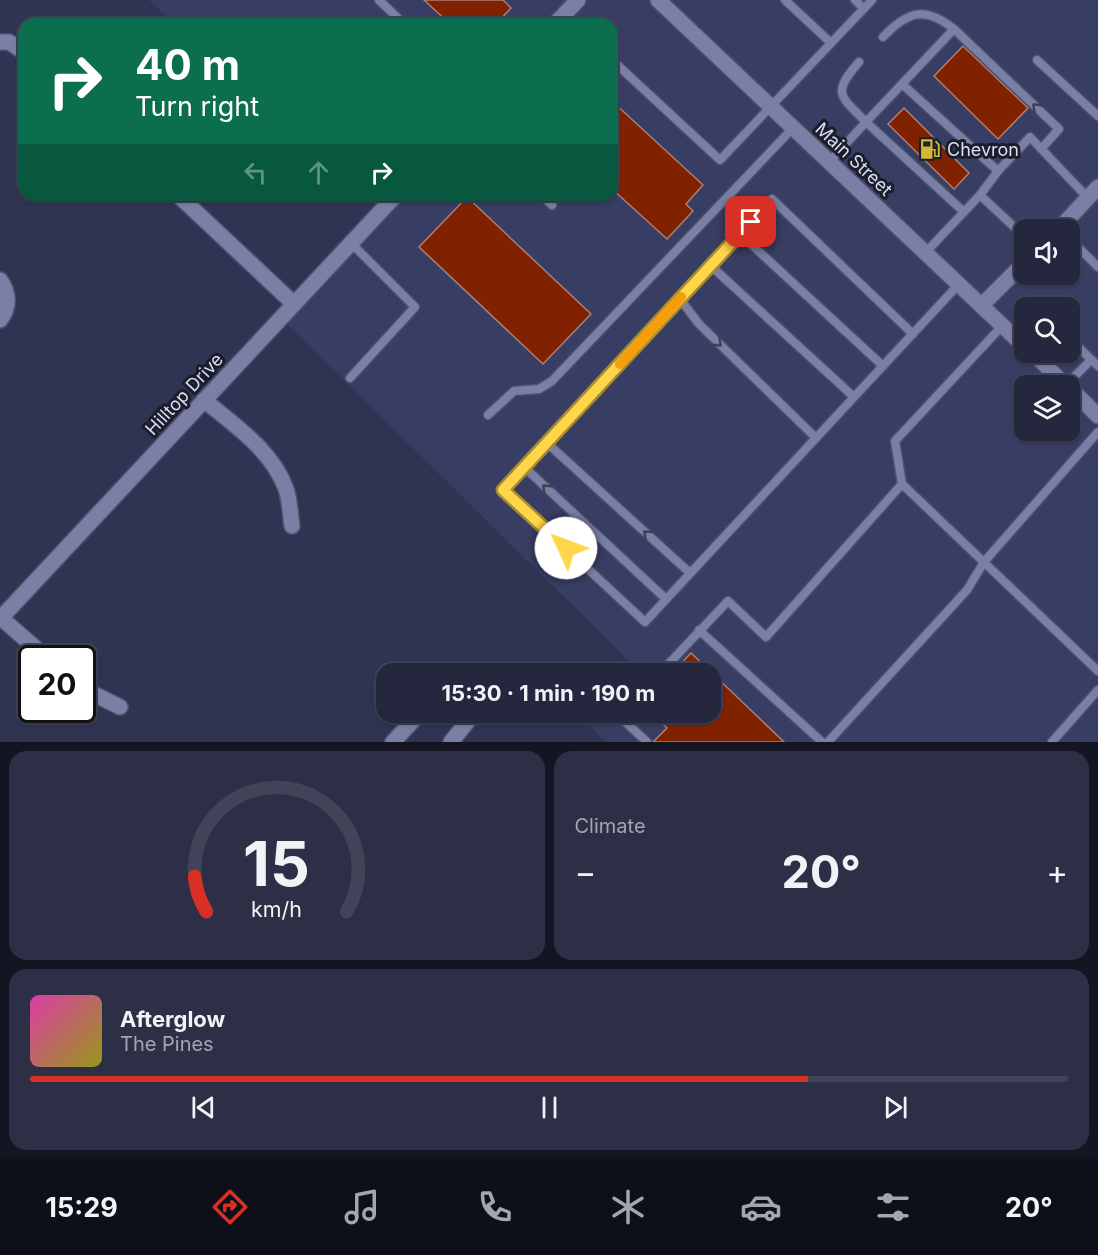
<!DOCTYPE html>
<meta charset="utf-8">
<style>
:root{--surface:#24273e;--page:#2c2f45;--text:#f1f3f6;--muted:#a3a5b0;--line:#414458;--accent:#d93025}
body{margin:0;font-family:Inter,sans-serif;background:var(--page);color:var(--text);height:100vh;display:flex;flex-direction:column;font-size:22px;white-space:nowrap}
*{box-sizing:border-box;margin:0}
p{font-size:20px;color:var(--muted)}
.icon{flex:none;width:33px;height:33px;fill:none;stroke:currentColor;stroke-width:2;stroke-linecap:round;stroke-linejoin:round}
.map{position:relative;height:742px;overflow:hidden}
.drawer{display:flex;flex-direction:column;gap:9px;padding:9px;background:#141522;flex:1}
.drawer>*{flex:none}
.banner{position:absolute;left:18px;top:18px;width:600px;height:183px;border-radius:18px;box-shadow:0 2px 4px #0004,0 0 0 2px var(--line);background:#0b6e4f;color:#fff;overflow:hidden}
.fabs{position:absolute;left:1014px;top:219px;display:grid;gap:12px}
.fabs a{display:grid;place-items:center;width:66px;height:66px;border-radius:12px;background:var(--surface);box-shadow:0 2px 4px #0004,0 0 0 2px var(--line);font-size:30px}
.speed{position:absolute;left:18px;top:645px;display:flex;gap:12px;font-size:30px;font-weight:700;text-align:center}
.speed>*{display:grid;place-content:center;width:78px;height:78px;border-radius:50%;background:var(--surface);box-shadow:0 2px 4px #0004,0 0 0 2px var(--line);line-height:1}
.speed .limit{border:3px solid #111;border-radius:9px;background:#fff;color:#111}
.pin{position:absolute;display:grid;place-items:center;width:51px;height:51px;color:#fff;margin:-26px;border-radius:12px;box-shadow:0 3px 9px #0006}
.me{position:absolute;width:66px;margin:-33px;rotate:313deg;stroke-linejoin:round;filter:drop-shadow(0 0 4px #0008)}
.turn{display:flex;align-items:center;gap:21px;height:126px;padding:0 18px;font-size:27px}
.turn .icon{width:78px;height:78px;stroke-width:2.5}
.turn b{display:block;font-size:42px;line-height:51px}
.lanes{display:flex;align-items:center;height:57px;padding:0 18px;background:#0003;justify-content:center;gap:30px;direction:ltr}
.lanes .off{opacity:.35}
.big{font-size:45px;font-weight:700;line-height:1.1}
.drawer .card{flex:1;display:flex;flex-direction:column;justify-content:center;gap:9px;min-width:0;padding:0 21px;border-radius:18px;background:var(--page)}
.drawer .dial{align-items:center;gap:0}
.dial svg{height:156px;overflow:visible;fill:none;stroke:var(--line);stroke-width:7;stroke-linecap:round;text-anchor:middle}
.dial text{fill:var(--text);stroke:none}
.song{display:flex;align-items:center;gap:18px}
.cover{width:72px;height:72px;border-radius:9px;background:linear-gradient(135deg,hsl(320 70% 55%),hsl(60 70% 35%))}
.played{height:6px;border-radius:3px;background:linear-gradient(90deg,var(--accent) 75%,var(--line) 75%)}
.keys{display:flex;justify-content:space-around;direction:ltr}
.heat{display:flex;justify-content:space-between;align-items:center;font-size:33px;direction:ltr}
.drawer .tiles{flex:1;display:grid;gap:9px;grid-template-columns:1fr 1fr}
.card:last-child{grid-column:span 2}
.trip{position:absolute;left:376px;top:663px;width:345px;height:60px;border-radius:18px;background:var(--surface);box-shadow:0 2px 4px #0004,0 0 0 2px var(--line);font-weight:700;line-height:60px;text-align:center}
.tabs{display:flex;height:96px;justify-content:space-around;align-items:center;background:#0e1019;color:var(--muted)}
.tabs .icon{width:42px;height:42px}
.tabs .on{color:var(--accent)}
.tabs b{font-size:27px;color:var(--text)}
.map>svg:first-child{display:block}
.built{fill:#383d63;fill-rule:evenodd}
.building{fill:#802100;stroke:#aa8074;stroke-width:1.5}
.lines{fill:none;stroke-linecap:round;stroke-linejoin:round}
.service-casing{stroke:#4e526c;stroke-width:11}
.minor-casing{stroke:#4e526c;stroke-width:18}
.secondary-casing{stroke:#4e526c;stroke-width:18}
.service{stroke:#7a80a5;stroke-width:8}
.minor{stroke:#7a80a5;stroke-width:15}
.secondary{stroke:#7a80a5;stroke-width:15}
.oneway{stroke:#3c4056}
.route-casing{stroke:#a68a30;stroke-width:15}
.route{stroke:#ffd54a;stroke-width:10}
.slow{stroke:#f59e0b;stroke-width:10}
.labels{text-anchor:middle;dominant-baseline:central;stroke-width:6;stroke-linejoin:round;paint-order:stroke}
.poi-label{font-size:18px;fill:#dadef2;stroke:#1b1d2b;text-anchor:start}
.street-label{font-size:18px;fill:#dadef2;stroke:#1b1d2b}
</style>
<div class="map">
<svg width="1098" height="742" viewBox="0 0 1098 742">
<rect width="100%" height="100%" fill="#303453"/>
<path class="built" d="M149,0H1098V742H606L586,722L595,713L711,712V674L632,673L636,668L281,318L381,210L364,195H612V24H175ZM1024,230H1070V274H1024ZM1024,308H1070V352H1024ZM1024,386H1070V430H1024Z"/>
<path class="building" d="M424,0H503L511,8L496,24H450Z
M963,46L1028,108L998,139L934,76Z
M612,101L703,185L686,204L693,211L667,239L612,189Z
M904,108L969,173L954,189L888,124Z
M467,197L591,314L543,364L419,247Z
M691,653L711,672L784,742H653L667,728L650,712H711V674H671Z"/>
<g class="lines">
<g class="service-casing">
<path id="service" d="M379,0L404,24
M785,0L831,43
M855,0L863,8
M883,37C907,12 924,5 954,29
M612,60L720,160L872,0
M1037,60L1098,116
M859,62C832,93 839,95 866,122L954,29L1059,129L1041,149
M902,84L998,171L980,195
M829,162L866,122L964,212
M998,171L1030,137L1088,198
M542,195L552,205
M740,234L883,366
M1070,239L1098,267
M926,252L980,195L1024,236
M711,266L854,397
M680,299L699,324L816,438
M913,334L772,199L503,490L645,622L959,284
M1070,339L1098,366
M350,378L415,307L351,243
M1066,385L1091,360
M488,415L514,391L539,389L552,381L793,128
M547,443L690,573
M524,467L666,599
M902,484L895,441L1003,325
M699,630L822,742
M659,674L728,601L766,637L902,484L1098,671
M623,712L619,716L647,742
M828,742L967,590L984,562L1098,432
M1052,742L1098,690"/>
</g>
<g class="minor-casing">
<path id="minor" d="M0,42H9L24,52
M178,195L294,304
M1058,230L1098,187
M0,280C9,292 10,308 0,320
M982,305L1024,263
M204,400C234,425 272,450 286,489C290,500 290,514 292,526
M1,618L47,658
M82,688L120,707
M393,742L421,712
M451,742L475,712"/>
</g>
<g class="secondary-casing">
<path id="secondary" d="M658,0L1024,346
M555,24L578,0
M1032,352L1066,386
M1070,388L1098,416
M0,619L396,195"/>
</g>
<use href="#service" class="service"/>
<use href="#minor" class="minor"/>
<use href="#secondary" class="secondary"/>
</g>
<defs><path id="oneway-chevron" d="M-2-3.5L2.5 0L-2 3.5" fill="none" stroke-width="1.6" stroke-linecap="round" stroke-linejoin="round" transform="scale(1.5)"/></defs>
<g class="oneway">
<use href="#oneway-chevron" transform="translate(1036 107) rotate(-136)"/>
<use href="#oneway-chevron" transform="translate(718 343) rotate(44)"/>
<use href="#oneway-chevron" transform="translate(546 488) rotate(-137)"/>
<use href="#oneway-chevron" transform="translate(647 534) rotate(-138)"/>
</g>
<g class="lines">
<g class="route-casing">
<path id="route" d="M566,548L503,490L751,222"/>
</g>
<use href="#route" class="route"/>
<path class="slow" d="M620,364L681,297"/>
</g>
<defs>
<g id="fuel-bare" transform="scale(1.62)"><path d="M-5.5-6h7V0h2V4h1.3V-2.5L3-4.5l.8-.8L6-3V5H2.5V1h-1V6h-7ZM-4.2-4.7v3.2H.2V-4.7Z" fill="#d1b736" stroke="#1b1d2b" stroke-width="2.5" paint-order="stroke"/></g>
</defs>
<g fill-rule="evenodd">
<use href="#fuel-bare" x="930" y="149"/>
</g>
<g class="labels">
<g class="poi-label">
<text x="947" y="149">Chevron</text>
</g>
<g class="street-label">
<text transform="translate(854 159) rotate(43)">Main Street</text>
<text transform="translate(184 394) rotate(-47)">Hilltop Drive</text>
</g>
</g>
</svg>
<div class="fabs">
<a><svg class="icon" aria-label="sound" viewBox="0 0 24 24"><path d="M4 9h4l5-4v14l-5-4H4zM17 9q2 3 0 6"/></svg></a>
<a><svg class="icon" aria-label="search" viewBox="0 0 24 24"><circle cx="10" cy="10" r="6"/><path d="M15 15l6 6"/></svg></a>
<a><svg class="icon" aria-label="layers" viewBox="0 0 24 24"><path d="M12 4l9 5-9 5-9-5zM3 14l9 5 9-5"/></svg></a>
</div>
<div class="speed"><div class="limit">20</div></div>
<div class="pin" style="left:751px;top:222px;background:#d93025"><svg class="icon" aria-label="arrive" viewBox="0 0 24 24"><path d="M6 21V4h12l-3 4 3 4H6"/></svg></div>
<svg class="me" style="left:566px;top:548px" viewBox="-20 -20 40 40"><circle r="19" fill="#fff"/><path d="M0-13L10 11 0 6-10 11z" fill="#ffd54a"/></svg>
<div class="trip">15:30 · 1 min · 190 m</div>
<div class="banner">
<div class="turn"><svg class="icon" aria-label="right" viewBox="0 0 24 24"><path d="M7 20v-9h11M14 6l5 5-5 5"/></svg><div><b>40 m</b>Turn right</div></div>
<div class="lanes"><svg class="icon off" aria-label="left" viewBox="0 0 24 24"><path d="M17 20v-9H6M10 6l-5 5 5 5"/></svg><svg class="icon off" aria-label="ahead" viewBox="0 0 24 24"><path d="M12 20V5M6 11l6-6 6 6"/></svg><svg class="icon" aria-label="right" viewBox="0 0 24 24"><path d="M7 20v-9h11M14 6l5 5-5 5"/></svg></div>
</div>
</div>
<section class="drawer">
<div class="tiles">
<div class="card dial"><svg viewBox="0 0 100 80">
<path d="M14 69A42 42 0 1 1 86 69"/>
<path d="M14 69A42 42 0 0 1 8 51" stroke="#d93025"/>
<text x="50" y="56" font-size="32" font-weight="700">15</text>
<text x="50" y="72" font-size="11">km/h</text>
</svg></div>
<div class="card"><p>Climate</p>
<div class="heat"><a>−</a><b class="big">20°</b><a>+</a></div>
</div>
<div class="card">
<div class="song"><i class="cover"></i><div><b>Afterglow</b><p>The Pines</p></div></div>
<div class="played"></div>
<div class="keys"><svg class="icon" aria-label="previous" viewBox="0 0 24 24"><path d="M18 5L8 12l10 7zM5 5v14"/></svg><svg class="icon" aria-label="pause" viewBox="0 0 24 24"><path d="M8 5v14M16 5v14"/></svg><svg class="icon" aria-label="next" viewBox="0 0 24 24"><path d="M6 5l10 7-10 7zM19 5v14"/></svg></div>
</div>
</div>
</section>
<nav class="tabs">
<b>15:29</b>
<svg class="icon on" aria-label="directions" viewBox="0 0 24 24"><path d="M12 3l9 9-9 9-9-9zM9 14v-3h6M13 9l2 2-2 2"/></svg>
<svg class="icon" aria-label="music" viewBox="0 0 24 24"><path d="M9 18V5l10-2v13"/><circle cx="6" cy="18" r="3"/><circle cx="16" cy="16" r="3"/></svg>
<svg class="icon" aria-label="phone" viewBox="0 0 24 24"><path d="M5 4h4l2 5-3 2q2 4 5 5l2-3 5 2v4C11 20 4 13 5 4z"/></svg>
<svg class="icon" aria-label="climate" viewBox="0 0 24 24"><path d="M12 3v18M4 7l16 10M4 17L20 7"/></svg>
<svg class="icon" aria-label="car" viewBox="0 0 24 24"><path d="M5 17H2v-5l4-1 3-4h7l3 4 3 1v5h-3M9 17h6M6 11h13"/><circle cx="7" cy="17" r="2"/><circle cx="17" cy="17" r="2"/></svg>
<svg class="icon" aria-label="filters" viewBox="0 0 24 24"><path d="M4 7h16M4 17h16"/><circle cx="9" cy="7" r="2"/><circle cx="15" cy="17" r="2"/></svg>
<b>20°</b>
</nav>
